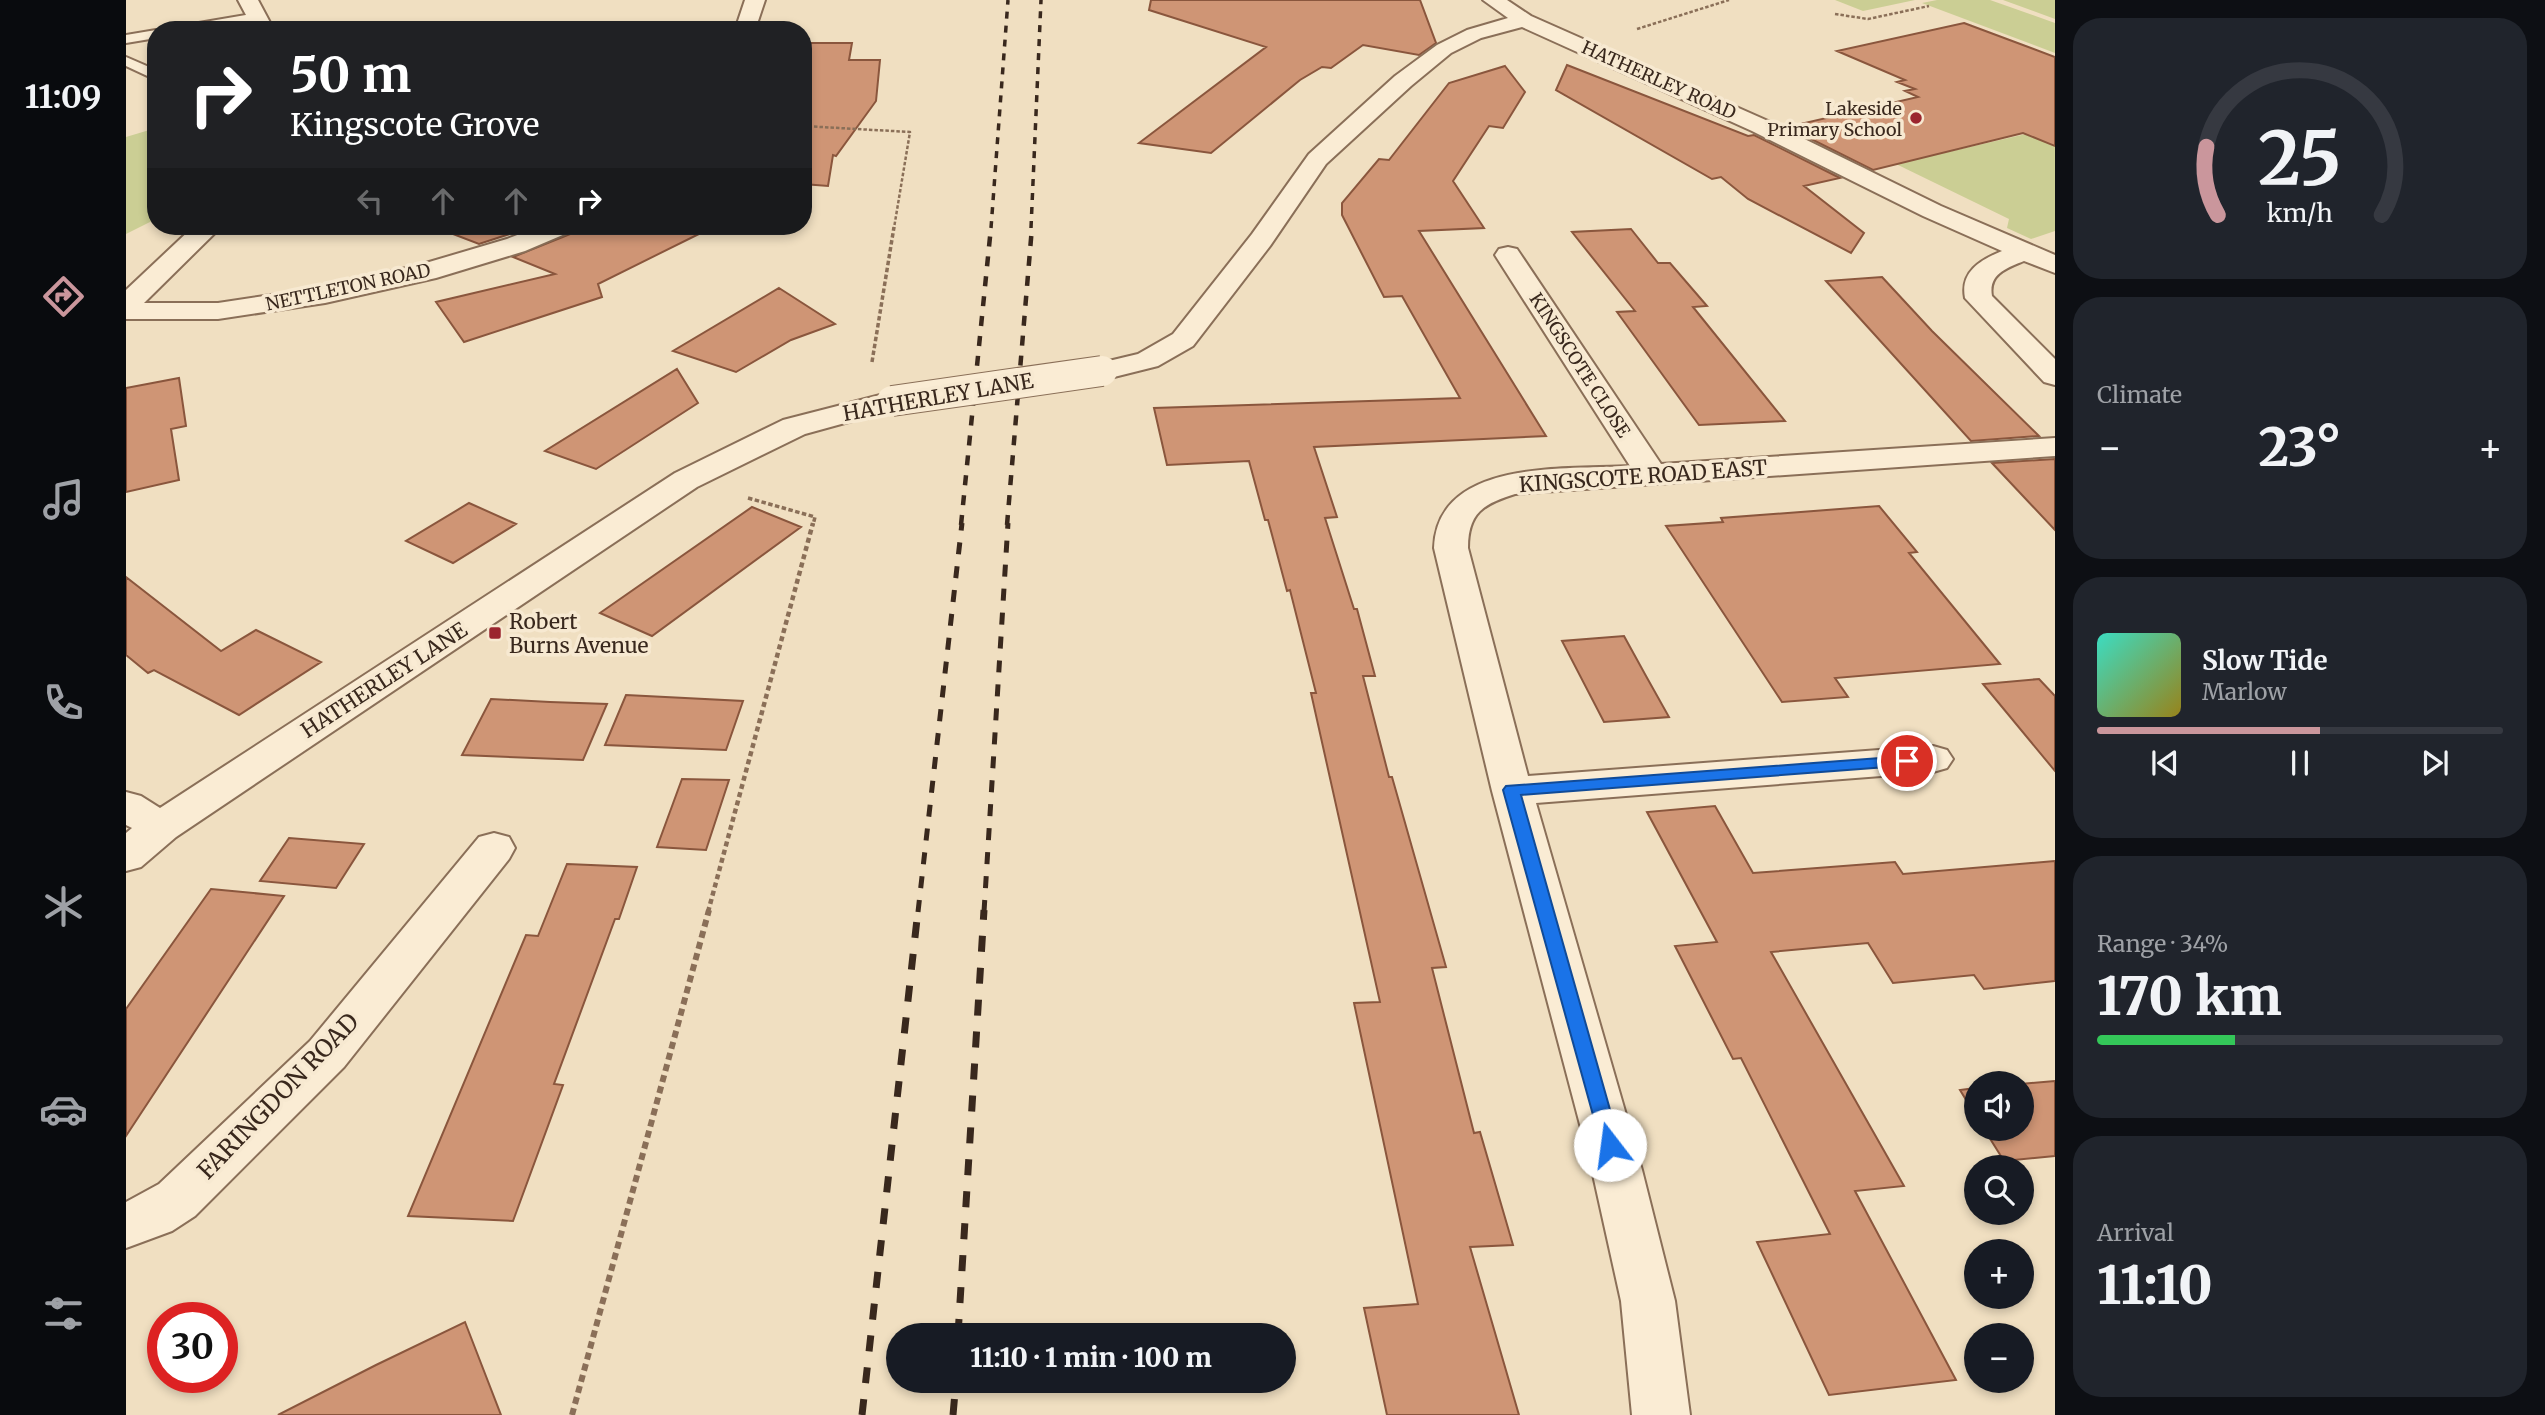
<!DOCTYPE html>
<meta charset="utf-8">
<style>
:root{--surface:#171b24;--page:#20242c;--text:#f1f3f6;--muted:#9ea1a6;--line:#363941;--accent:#ca969c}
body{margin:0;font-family:Merriweather,serif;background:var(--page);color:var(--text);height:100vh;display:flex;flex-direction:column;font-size:26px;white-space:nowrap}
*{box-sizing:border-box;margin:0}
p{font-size:23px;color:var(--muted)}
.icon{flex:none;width:38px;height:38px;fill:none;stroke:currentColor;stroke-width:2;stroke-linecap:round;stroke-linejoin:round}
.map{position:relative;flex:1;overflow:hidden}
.side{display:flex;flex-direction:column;gap:18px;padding:18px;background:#0d0f14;width:490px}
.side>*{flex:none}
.guide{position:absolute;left:21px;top:21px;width:665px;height:214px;border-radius:28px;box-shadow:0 4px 10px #0003;background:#202124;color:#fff;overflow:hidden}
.buttons{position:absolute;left:1838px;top:1071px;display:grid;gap:14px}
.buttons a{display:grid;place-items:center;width:70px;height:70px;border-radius:50%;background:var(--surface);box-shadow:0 4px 10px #0003;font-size:35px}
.speed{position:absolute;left:21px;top:1302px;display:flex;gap:14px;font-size:35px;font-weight:700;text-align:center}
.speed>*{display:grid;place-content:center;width:91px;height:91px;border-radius:50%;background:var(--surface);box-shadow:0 4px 10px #0003;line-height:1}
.speed .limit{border:10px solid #d22;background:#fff;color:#111}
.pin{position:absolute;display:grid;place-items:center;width:60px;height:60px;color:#fff;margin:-30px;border:4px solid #fff;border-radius:50%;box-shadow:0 2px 7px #0007}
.me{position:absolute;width:77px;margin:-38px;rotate:345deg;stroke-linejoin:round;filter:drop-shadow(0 0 5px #0008)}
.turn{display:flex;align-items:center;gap:24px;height:147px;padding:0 28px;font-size:32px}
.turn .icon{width:91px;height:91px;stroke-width:2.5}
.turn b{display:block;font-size:49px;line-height:60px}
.lanes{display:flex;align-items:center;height:66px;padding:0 28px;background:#0003;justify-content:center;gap:35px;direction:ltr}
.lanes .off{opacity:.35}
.big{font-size:52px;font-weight:800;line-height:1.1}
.side .widget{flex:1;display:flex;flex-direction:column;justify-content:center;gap:10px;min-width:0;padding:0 24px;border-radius:28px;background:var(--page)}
.side .dial{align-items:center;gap:0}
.dial svg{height:182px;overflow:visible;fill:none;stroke:var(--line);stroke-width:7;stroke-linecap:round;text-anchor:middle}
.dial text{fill:var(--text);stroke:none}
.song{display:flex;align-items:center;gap:21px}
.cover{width:84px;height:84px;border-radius:10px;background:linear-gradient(135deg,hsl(170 70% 55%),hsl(50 70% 35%))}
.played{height:7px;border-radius:4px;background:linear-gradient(90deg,var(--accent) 55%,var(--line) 55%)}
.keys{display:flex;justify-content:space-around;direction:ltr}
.heat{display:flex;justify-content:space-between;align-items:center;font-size:38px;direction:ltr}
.charge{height:10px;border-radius:5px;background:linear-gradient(90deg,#34c759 34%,var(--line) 0)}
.trip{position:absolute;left:760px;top:1323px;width:410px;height:70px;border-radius:35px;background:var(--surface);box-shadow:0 4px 10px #0003;font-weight:800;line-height:70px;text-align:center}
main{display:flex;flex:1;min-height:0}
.tab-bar{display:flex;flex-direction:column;width:126px;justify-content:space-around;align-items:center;background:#090b0e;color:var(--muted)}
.tab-bar .icon{width:49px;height:49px}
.tab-bar .selected{color:var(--accent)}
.tab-bar b{font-size:32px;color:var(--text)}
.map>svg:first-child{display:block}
.green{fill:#cbce94}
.building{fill:#cf9575;stroke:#8a563d;stroke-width:2}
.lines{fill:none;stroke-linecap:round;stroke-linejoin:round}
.service-casing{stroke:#8a6f58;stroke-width:4}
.minor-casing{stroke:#8a6f58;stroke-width:4}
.path-far3{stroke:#8a6f58;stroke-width:2.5;stroke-dasharray:3.5 2;stroke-linecap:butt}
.path-far2{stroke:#8a6f58;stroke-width:3.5;stroke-dasharray:4.5 2.5;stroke-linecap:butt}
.path-far1{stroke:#8a6f58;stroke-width:4.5;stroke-dasharray:5 3.5;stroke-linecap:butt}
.path{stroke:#8a6f58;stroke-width:6;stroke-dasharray:7 4.5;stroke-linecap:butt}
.service{fill:#faecd4;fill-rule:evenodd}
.minor{fill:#faecd4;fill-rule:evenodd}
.rail-far3{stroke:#39281d;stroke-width:3.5;stroke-dasharray:7 7;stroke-linecap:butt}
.rail-far2{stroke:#39281d;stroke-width:4.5;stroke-dasharray:10 10;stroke-linecap:butt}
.rail-far1{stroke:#39281d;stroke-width:5;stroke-dasharray:12 12;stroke-linecap:butt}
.rail{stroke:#39281d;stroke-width:7;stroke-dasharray:16 16;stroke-linecap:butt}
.minor-bridge-casing{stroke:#8a6f58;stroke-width:32;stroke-linecap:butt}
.minor-bridge{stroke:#faecd4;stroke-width:30}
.route{fill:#1a73e8;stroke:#114b97;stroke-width:2}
.poi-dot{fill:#9b252e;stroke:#f7e9d1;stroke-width:2.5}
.labels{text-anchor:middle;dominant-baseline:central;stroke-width:7;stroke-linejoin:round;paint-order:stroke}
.far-street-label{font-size:18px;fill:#39281d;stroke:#f7e9d1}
.far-poi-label{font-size:18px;fill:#39281d;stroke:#f7e9d1;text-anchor:end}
.street-label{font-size:21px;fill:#39281d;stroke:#f7e9d1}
.poi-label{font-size:21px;fill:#39281d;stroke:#f7e9d1;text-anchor:start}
.near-street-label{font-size:24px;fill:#39281d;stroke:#f7e9d1}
</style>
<main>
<nav class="tab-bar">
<b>11:09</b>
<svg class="icon selected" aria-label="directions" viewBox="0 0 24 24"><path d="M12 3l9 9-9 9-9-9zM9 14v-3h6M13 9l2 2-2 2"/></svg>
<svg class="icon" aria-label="music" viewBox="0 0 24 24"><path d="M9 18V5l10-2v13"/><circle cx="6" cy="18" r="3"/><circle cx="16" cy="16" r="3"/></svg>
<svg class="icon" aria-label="phone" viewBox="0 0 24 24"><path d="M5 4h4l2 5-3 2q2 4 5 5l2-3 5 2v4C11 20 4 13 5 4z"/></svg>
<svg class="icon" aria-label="climate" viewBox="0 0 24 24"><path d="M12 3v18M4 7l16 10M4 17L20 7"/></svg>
<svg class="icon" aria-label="car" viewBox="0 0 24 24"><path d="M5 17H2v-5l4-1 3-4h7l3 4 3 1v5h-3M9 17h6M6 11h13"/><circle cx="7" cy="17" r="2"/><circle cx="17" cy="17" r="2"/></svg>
<svg class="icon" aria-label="filters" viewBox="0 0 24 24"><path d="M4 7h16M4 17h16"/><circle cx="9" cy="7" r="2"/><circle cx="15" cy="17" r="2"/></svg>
</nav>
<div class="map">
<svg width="1929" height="1415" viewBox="0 0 1929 1415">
<rect width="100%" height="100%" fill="#f0dfc1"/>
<path class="green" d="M1709,0H1789L1737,11Z
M1811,0H1864L1929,23V53L1796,3Z
M1877,0H1929V19Z
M30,128V219L0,234V137Z
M1900,134L1929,146V231L1905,239L1881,228L1883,219L1770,164Z"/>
<path class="building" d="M1025,0H1294L1310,43L1293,55L1237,45L1205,68L1196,67L1174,80L1085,153L1013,143L1140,47L1023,10Z
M1838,23L1929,57V146L1897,133L1747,170L1661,127L1792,97L1779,91L1789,89L1771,82L1779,80L1711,51Z
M677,43H726L723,60H754L750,101L710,156L707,155L702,186L677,184Z
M1441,65L1622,136L1628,135L1714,178L1678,186L1738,233L1725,253L1622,199L1595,177L1586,179L1430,90Z
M1379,66L1399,92L1377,128L1363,126L1327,181L1358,228L1293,231L1420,436L1188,447L1211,517L1199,518L1228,609H1231L1249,676H1237L1263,777H1266L1320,967L1306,968L1348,1133L1354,1132L1387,1245L1344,1247L1393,1415H1261L1238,1308L1292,1304L1228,1003L1254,1002L1185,693H1190L1164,590L1161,591L1142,520H1139L1123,461L1041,465L1028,408L1334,398L1276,296L1258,297L1216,215V203L1253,159L1263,160L1323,83Z
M314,226H408L353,244L314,229Z
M453,226H589L472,284L476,297L338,342L310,302L429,274L387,257L447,233Z
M1505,229L1532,263H1544L1581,306L1567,307L1659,421L1573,425L1491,312L1509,311L1446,232Z
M1756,277L1806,331L1913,436L1845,441L1700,281Z
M653,288L709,324L665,340L610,372L547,351Z
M551,369L572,403L470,469L419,451Z
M53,378L60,426L45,429L53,480L0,492V388Z
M1929,459V530L1866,463Z
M343,503L390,524L327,563L280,541Z
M1753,506L1791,552L1783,553L1874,664L1709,678L1722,697L1656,702L1540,526L1597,522L1595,518Z
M626,507L675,527L526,636L474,613Z
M0,577L95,651L130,630L195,662L113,715L28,670L22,673L0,655Z
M1498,636L1520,676L1543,717L1478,722L1436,641Z
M1913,679L1929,696V771L1857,684Z
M500,695L617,701L600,750L479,745Z
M365,699L424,702L481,704L457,760L336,755Z
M556,779L603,780L580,850L531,847Z
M1589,806L1627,873L1769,862L1777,874L1929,861V981L1858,989L1848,975L1767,983L1742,943L1645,952L1778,1186L1729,1191L1830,1380L1703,1395L1631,1242L1704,1234L1615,1058L1607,1059L1549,946L1591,942L1521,812Z
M163,838L238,844L210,888L134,881Z
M441,864L511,867L493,919H489L428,1084L437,1085L387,1221L282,1216L400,935L412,936Z
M85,889L158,896L0,1136V1009Z
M1929,1081V1156L1878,1161L1858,1129H1895V1084Z
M1850,1088V1116L1834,1090Z
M339,1322L375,1415H152L250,1365Z"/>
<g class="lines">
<g class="service-casing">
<path id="service" d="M132,13L138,17L137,20L80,30H49L55,26Z
M30,30V38L0,43V35Z
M0,57L30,70V80L0,66Z"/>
</g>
<g class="minor-casing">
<path id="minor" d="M112,0H132L148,30H128Z
M619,0H639L629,30H609Z
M1357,0H1381L1405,16L1642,121L1815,206L1929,255V273L1898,261C1881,268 1862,274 1866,296L1929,359V385L1918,382L1839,298C1834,272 1854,260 1876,251L1797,216L1626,131L1396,27L1355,38L1325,53L1285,86L1200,164L1144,246L1067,346L1032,366L976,380L966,377L961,371L966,365L1012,354L1047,334L1126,234L1183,154L1269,76L1311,45L1341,30L1382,18Z
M68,226H96L18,303H92L199,287L293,265L381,239L415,226H450L446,231L399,251L310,278L199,303L92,319H0V290Z
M1382,247L1391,249L1535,464L1929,438V456L1389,494C1357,504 1342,513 1342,548L1402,776L1807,746L1821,750L1827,759L1821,768L1807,772L1410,803L1516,1170L1549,1301L1564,1415H1506L1495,1301L1466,1170L1366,791L1308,548C1311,458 1441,470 1504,466L1369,255L1373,249Z
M766,392L777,395L781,401L777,407L679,434L571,487L50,837L15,867L0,871V833L6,828L0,825V792L15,796L34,808L549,473L657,420Z
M368,833L383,837L389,848L383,859L218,1067L69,1216L46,1231L0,1248V1202L33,1184L184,1041L353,837Z"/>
</g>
<path class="path-far3" d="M1709,14L1742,19L1803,6
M1511,29L1603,0
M677,126L784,132L768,228"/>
<path class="path-far2" d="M746,362L768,227
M622,498L689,517L687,525"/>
<path class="path-far1" d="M582,912L687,523"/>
<path class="path" d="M446,1415L583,910"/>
<use href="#service" class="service"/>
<use href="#minor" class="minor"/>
<path class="rail-far3" d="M865,228L882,0
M905,228L915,0"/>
<path class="rail-far2" d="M835,525L865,227
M881,525L906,227"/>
<path class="rail-far1" d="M792,912L836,523
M858,912L882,523"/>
<path class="rail" d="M832,1335L858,910
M736,1415L792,910
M827,1415L830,1381"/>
<g class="minor-bridge-casing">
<path id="minor-bridge" d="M766,401L976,371"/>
</g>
<use href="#minor-bridge" class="minor-bridge"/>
</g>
<path class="route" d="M1781,756L1787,757L1789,761L1787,765L1395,795L1494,1145L1491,1151L1484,1154L1477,1151L1377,790L1380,786Z"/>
<g class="poi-dot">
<circle cx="1790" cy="118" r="7"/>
<rect x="362" y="626" width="14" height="14" rx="3.5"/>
</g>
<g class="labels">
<g class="far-street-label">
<text transform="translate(1533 80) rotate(24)">HATHERLEY ROAD</text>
<text transform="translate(222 287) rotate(-12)">NETTLETON ROAD</text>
<text transform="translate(1454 365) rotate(57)">KINGSCOTE CLOSE</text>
</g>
<g class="far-poi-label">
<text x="1776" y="108">Lakeside<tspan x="1776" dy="21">Primary School</tspan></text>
</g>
<g class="street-label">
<text transform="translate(812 397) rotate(-10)">HATHERLEY LANE</text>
<text transform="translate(1517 476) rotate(-4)">KINGSCOTE ROAD EAST</text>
<text transform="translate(258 680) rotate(-33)">HATHERLEY LANE</text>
</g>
<g class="poi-label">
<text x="383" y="621">Robert<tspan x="383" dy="24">Burns Avenue</tspan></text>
</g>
<g class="near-street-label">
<text transform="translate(152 1096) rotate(-46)">FARINGDON ROAD</text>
</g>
</g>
</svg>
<div class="buttons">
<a><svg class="icon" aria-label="sound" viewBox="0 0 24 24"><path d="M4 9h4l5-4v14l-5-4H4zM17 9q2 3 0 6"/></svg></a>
<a><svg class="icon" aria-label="search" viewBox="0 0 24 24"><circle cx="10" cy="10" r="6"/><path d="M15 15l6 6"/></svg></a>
<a>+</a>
<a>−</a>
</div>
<div class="speed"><div class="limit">30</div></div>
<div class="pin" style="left:1781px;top:761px;background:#d93025"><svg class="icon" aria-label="arrive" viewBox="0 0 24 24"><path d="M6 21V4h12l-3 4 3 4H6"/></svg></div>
<svg class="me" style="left:1484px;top:1145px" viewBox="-20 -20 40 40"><circle r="19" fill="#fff"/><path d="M0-13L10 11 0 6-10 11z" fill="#1a73e8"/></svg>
<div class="trip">11:10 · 1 min · 100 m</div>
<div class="guide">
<div class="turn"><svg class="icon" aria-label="right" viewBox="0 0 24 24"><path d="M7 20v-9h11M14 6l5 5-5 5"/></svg><div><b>50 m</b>Kingscote Grove</div></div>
<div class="lanes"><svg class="icon off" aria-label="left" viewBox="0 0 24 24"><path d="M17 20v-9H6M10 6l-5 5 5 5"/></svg><svg class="icon off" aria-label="ahead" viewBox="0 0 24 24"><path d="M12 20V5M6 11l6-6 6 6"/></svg><svg class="icon off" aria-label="ahead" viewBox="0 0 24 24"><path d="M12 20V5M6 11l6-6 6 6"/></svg><svg class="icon" aria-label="right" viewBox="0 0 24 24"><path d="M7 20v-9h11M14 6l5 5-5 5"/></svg></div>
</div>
</div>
<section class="side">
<div class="widget dial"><svg viewBox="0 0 100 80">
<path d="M14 69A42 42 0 1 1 86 69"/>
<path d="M14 69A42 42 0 0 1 9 39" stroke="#ca969c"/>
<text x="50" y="56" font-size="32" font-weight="700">25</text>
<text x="50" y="72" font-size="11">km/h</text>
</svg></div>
<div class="widget"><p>Climate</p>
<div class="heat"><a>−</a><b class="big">23°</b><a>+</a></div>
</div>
<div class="widget">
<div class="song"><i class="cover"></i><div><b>Slow Tide</b><p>Marlow</p></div></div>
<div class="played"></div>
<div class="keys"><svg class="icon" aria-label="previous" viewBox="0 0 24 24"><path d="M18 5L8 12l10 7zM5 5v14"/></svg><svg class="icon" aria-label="pause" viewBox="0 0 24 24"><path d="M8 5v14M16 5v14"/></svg><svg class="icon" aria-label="next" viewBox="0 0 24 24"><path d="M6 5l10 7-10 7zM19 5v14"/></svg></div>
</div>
<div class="widget"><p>Range · 34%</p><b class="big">170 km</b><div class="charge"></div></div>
<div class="widget"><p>Arrival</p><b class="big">11:10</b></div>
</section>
</main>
